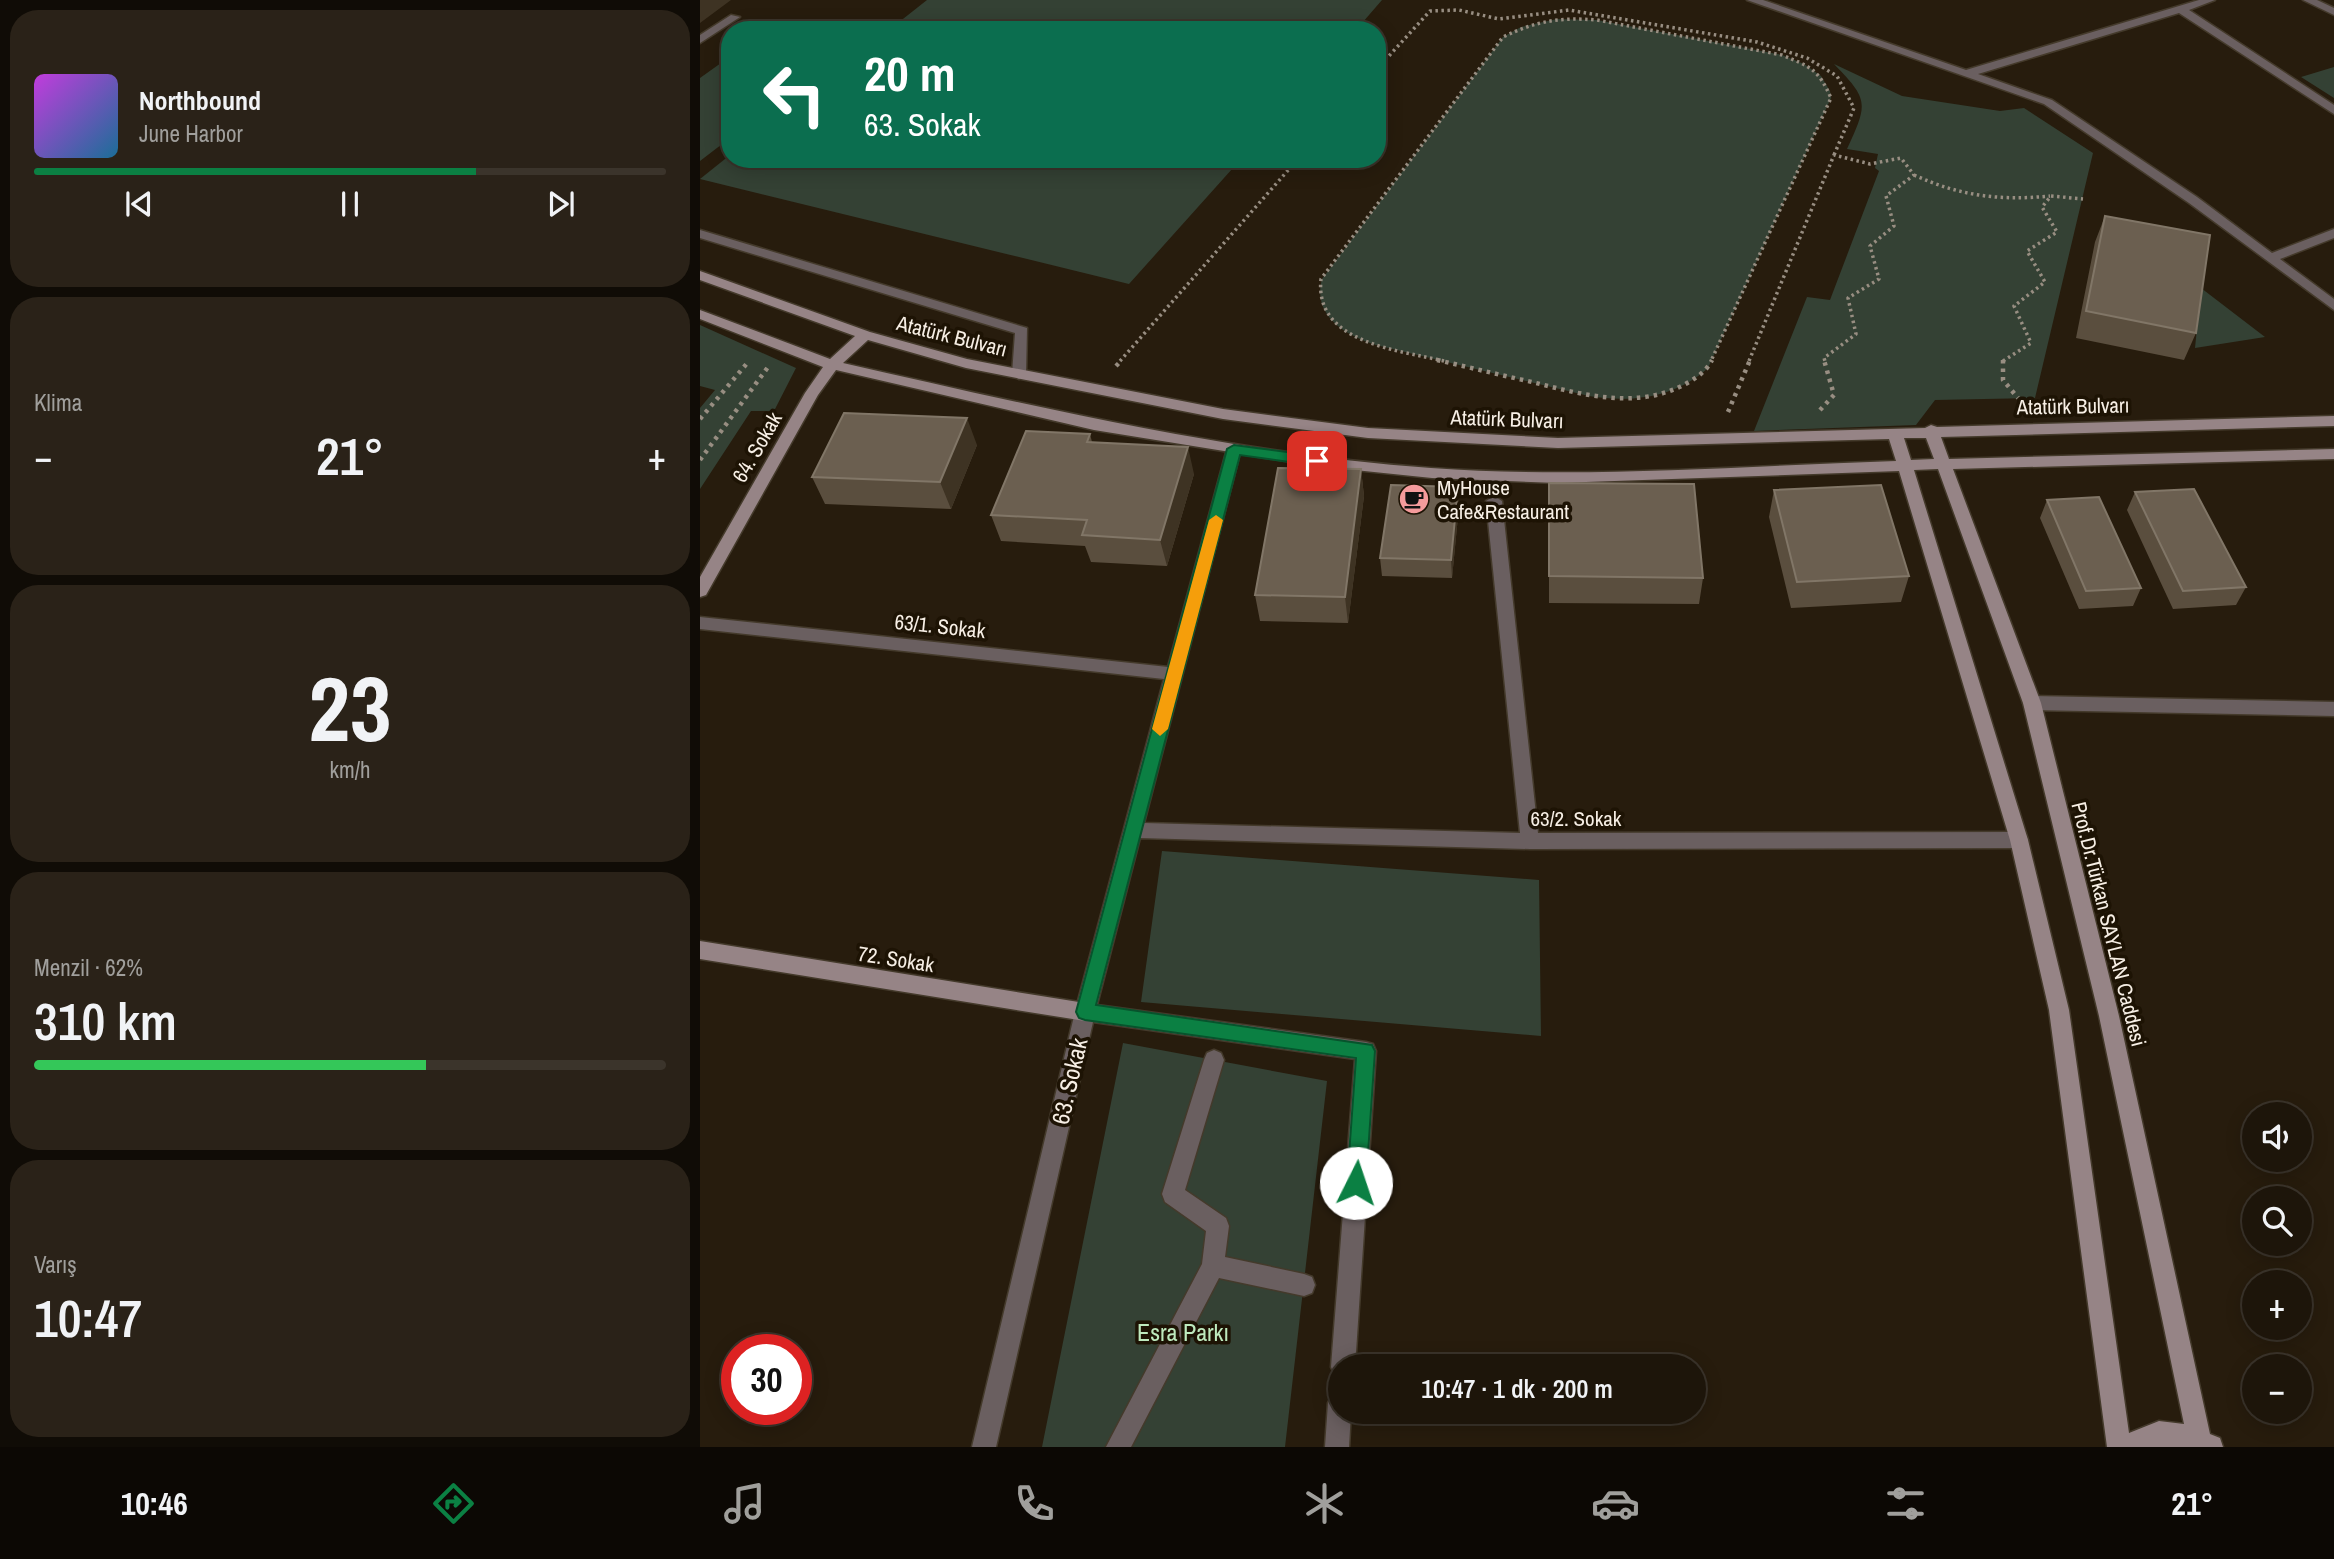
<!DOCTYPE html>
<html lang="tr">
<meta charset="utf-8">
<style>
:root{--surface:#1d150a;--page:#2a2218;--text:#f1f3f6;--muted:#a09f9c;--line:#3b342b;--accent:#0b8043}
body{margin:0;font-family:"Archivo Narrow",sans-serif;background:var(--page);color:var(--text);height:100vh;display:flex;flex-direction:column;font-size:26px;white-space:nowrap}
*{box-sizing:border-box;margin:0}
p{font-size:23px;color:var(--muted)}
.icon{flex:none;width:38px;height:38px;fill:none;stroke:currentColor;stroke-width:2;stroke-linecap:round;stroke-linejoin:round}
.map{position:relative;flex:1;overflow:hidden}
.drawer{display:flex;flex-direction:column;gap:10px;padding:10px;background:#100c06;width:700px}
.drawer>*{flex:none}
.banner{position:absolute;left:21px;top:21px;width:665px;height:147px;border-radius:28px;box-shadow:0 4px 18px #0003,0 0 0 2px var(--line);background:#0b6e4f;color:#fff;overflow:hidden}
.tools{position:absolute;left:1542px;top:1102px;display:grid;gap:14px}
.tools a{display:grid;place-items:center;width:70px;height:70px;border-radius:50%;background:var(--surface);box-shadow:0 4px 18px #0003,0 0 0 2px var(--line);font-size:35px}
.speed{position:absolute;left:21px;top:1334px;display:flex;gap:14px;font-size:35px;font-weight:700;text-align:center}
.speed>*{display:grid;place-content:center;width:91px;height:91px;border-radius:50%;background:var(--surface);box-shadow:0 4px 18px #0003,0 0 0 2px var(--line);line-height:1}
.speed .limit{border:10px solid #d22;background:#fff;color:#111}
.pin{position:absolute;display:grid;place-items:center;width:60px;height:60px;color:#fff;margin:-30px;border-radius:14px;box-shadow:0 4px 10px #0006}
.me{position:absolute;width:77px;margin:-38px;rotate:4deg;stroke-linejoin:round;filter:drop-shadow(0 0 5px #0008)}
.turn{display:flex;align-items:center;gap:24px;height:147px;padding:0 28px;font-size:32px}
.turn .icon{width:91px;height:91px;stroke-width:2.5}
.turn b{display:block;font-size:49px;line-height:60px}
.big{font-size:52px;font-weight:600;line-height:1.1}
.drawer .card{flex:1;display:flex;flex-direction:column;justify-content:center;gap:10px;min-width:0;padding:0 24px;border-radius:28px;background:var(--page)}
.drawer .dial{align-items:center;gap:0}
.dial b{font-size:91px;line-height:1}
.song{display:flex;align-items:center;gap:21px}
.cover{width:84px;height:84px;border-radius:10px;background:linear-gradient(135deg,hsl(290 70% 55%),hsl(200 70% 35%))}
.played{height:7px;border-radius:4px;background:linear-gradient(90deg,var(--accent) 70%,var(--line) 70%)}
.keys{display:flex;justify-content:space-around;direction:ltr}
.heat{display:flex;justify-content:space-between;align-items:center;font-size:38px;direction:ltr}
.charge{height:10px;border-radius:5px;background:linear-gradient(90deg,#34c759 62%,var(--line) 0)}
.trip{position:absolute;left:628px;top:1354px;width:378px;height:70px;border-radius:35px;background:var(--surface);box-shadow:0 4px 18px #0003,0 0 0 2px var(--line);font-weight:600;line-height:70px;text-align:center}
.tab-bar{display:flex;height:112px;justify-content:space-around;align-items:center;background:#0c0804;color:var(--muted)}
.tab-bar .icon{width:49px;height:49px}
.tab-bar .active{color:var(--accent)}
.tab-bar b{font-size:32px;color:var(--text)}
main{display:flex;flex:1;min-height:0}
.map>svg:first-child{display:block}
.green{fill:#344134}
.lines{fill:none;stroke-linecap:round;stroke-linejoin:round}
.street-casing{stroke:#443a2b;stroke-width:3}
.secondary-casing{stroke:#443a2b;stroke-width:3}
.path-far1{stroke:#988e82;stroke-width:3.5;stroke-dasharray:2.5 3.5;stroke-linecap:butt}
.path{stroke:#988e82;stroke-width:4.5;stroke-dasharray:3.5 5;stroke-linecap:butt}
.street{fill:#6a5f60;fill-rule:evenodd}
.secondary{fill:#968486;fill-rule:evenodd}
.wall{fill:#5a4e3e}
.shaded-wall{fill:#3e3323}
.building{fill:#6b5f50;stroke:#817667;stroke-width:2}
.route{fill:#0b8043;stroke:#07532c;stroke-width:2}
.slow{fill:#f59e0b}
.labels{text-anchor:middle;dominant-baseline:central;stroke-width:7;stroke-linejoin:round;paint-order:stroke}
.street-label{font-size:21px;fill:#f7efe5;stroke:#1d1304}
.poi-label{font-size:21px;fill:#f7efe5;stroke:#1d1304;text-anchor:start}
.near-street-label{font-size:24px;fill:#f7efe5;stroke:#1d1304}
.near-park-label{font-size:24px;fill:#beeabe;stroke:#1d1304}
</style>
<main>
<section class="drawer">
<div class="card">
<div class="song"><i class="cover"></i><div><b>Northbound</b><p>June Harbor</p></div></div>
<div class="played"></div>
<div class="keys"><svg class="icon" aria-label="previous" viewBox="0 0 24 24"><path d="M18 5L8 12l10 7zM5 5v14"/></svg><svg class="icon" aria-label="pause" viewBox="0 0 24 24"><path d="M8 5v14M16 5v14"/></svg><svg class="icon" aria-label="next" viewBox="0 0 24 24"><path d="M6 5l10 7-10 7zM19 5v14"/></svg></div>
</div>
<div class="card"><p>Klima</p>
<div class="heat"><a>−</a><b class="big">21°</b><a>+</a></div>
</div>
<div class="card dial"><b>23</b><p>km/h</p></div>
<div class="card"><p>Menzil · 62%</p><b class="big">310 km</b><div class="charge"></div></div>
<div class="card"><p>Varış</p><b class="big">10:47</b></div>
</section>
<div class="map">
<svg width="1634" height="1447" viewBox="0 0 1634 1447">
<rect width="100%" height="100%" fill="#271c0d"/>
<path class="green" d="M227,0H682L656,30H189Z
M857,19L897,20L1082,55L1104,64L1121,76L1130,91L1131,98L1008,368C975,398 931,403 889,396L676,345C645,335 612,316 622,279L803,37L821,27Z
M28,58L30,138L0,161V78Z
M1134,64L1202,96L1300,111L1324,108L1393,153L1335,398L1235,400L1216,425L1054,431L1107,297L1130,300L1179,171L1175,168L1178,154L1147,149C1168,103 1169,100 1134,64Z
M1634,67V98L1601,77Z
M30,155V159H541L429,284L0,179Z
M1501,288L1565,337L1495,348Z
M0,325L96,368L74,411H51L0,489V408L15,390L0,386Z
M462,851L839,880L841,1036L441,1002Z
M423,1043L627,1081L585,1447H342Z"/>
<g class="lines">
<g class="street-casing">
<path id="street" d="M1047,0H1063L1266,70L1499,0H1515L1489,10L1634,105V114L1479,13L1278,74L1352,100L1497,197L1572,253L1634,229V238L1580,259L1634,299V310L1489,203L1344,104Z
M1603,0H1617L1634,8V15Z
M31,15L40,17L0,43V35Z
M0,230L327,328L326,374L319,379L312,374L315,333L0,238Z
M534,444L541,449L444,823L820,833L786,501L794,496L802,501L838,833L1319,832L1326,835L1328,840L1326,845L1319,848L830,849L440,838L397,1005L666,1042L673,1044L676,1051L655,1367H640V1378L635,1375L631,1367L655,1059L393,1022L296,1447H272L375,1012L464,679L0,629V617L468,667L527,449Z
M1332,696L1634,702V716L1332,710L1326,708L1323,703L1326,698Z
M514,1050L521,1053L524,1060L485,1190L526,1218L529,1226L525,1257L604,1274L612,1277L615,1285L612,1293L604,1296L519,1278L431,1447H406L502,1264L506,1231L465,1202L462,1194L504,1060L507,1053Z
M640,1391V1412H651L649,1447H625L628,1403L632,1395Z"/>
</g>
<g class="secondary-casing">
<path id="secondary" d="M0,271L170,332L267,359L523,409L668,428L858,438L1225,428L1231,425L1237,427L1634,416V426L1241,437L1249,459L1634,449V459L1253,469L1341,703L1419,1016L1510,1434L1520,1438L1523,1447H1407L1349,1010L1310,840L1199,471L857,483L732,478L616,466L394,430L136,370L118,395L6,595L0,597V577L105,393L123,367L0,319V310L130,359L155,336L0,280ZM168,340L266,368L523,419L668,438L858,448L1189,439L1196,461C1042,466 885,479 731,468C532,453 337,407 143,363ZM1204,438H1226L1234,459L1211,460ZM1238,469L1323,703L1399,1016L1484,1424L1459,1421L1429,1433L1369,1010L1328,840L1214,470Z
M0,941L385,1003L392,1006L395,1012L392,1018L385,1021L0,959Z"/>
</g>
<path class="path-far1" d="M677,69L730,11L759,10L799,19L869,10L1057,42L1107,58L1137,76L1154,108L1134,155
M1214,175C1260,196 1300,201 1350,196
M420,361L598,159
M744,361C698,350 614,343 621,279L803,37C836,21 860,17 897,20L1082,55C1111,67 1118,69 1131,98L1011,361
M1049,361L1134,155L1170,164L1201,158L1214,175L1186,196L1194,226L1170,246L1179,279L1148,298L1156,334L1124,358L1125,361
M1303,361L1331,343L1314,306L1345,282L1327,251L1357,232L1342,207L1351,196L1383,199"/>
<path class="path" d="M737,360C768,367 800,375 832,382C884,395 939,411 989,382C999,376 1007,370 1012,360
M1303,360V380L1318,398
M416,366L422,360
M1120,410L1134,395L1124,360
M1028,412L1050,360
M0,419L49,361
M0,460L68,367"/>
<use href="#street" class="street"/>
<use href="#secondary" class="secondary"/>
</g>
<path class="wall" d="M1405,216L1496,333L1484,360L1376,338L1395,242Z
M390,434L392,442L494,474L467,566L391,562L385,546L301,541L291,515Z
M277,445L251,509L125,504L112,477Z
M661,469L664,496L648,623L560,621L555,595Z
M849,483L1003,578L999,604L849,603Z
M1074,490L1209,576L1201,602L1091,608L1069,517Z
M1435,492L1546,587L1536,605L1473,609L1427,510Z
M1347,500L1441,588L1433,606L1379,609L1340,518Z
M759,506L752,578L682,576L680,558Z"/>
<path class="shaded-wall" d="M0,0H31L0,23Z
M267,418L277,445L251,509L240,482Z
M488,447L494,474L467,566L460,540Z
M661,469L664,496L648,623L645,597Z
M758,487L759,506L752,578L751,560Z"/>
<path class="building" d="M1405,216L1510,235L1496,333L1386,311Z
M144,413L267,418L240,482L112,477Z
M326,431L390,434L387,442L488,447L460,540L382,535L387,520L291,515Z
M578,468L661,469L645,597L555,595Z
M849,483L994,484L1003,578L849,576Z
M691,485L758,487L751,560L680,558Z
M1181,485L1209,576L1097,582L1074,490Z
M1494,489L1546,587L1483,591L1435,492Z
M1399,497L1441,588L1386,591L1347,500Z"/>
<path class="route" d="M534,445L617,456L623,461L617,466L540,455L396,1005L672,1045L675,1051L666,1183L663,1189L656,1192L649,1189L647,1183L656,1058L385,1020L379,1018L376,1012L527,449Z"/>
<path class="slow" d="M516,515L523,520L468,729L460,736L452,729L509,520Z"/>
<defs>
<g id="cafe-disc" transform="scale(1.575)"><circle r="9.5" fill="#f59b9c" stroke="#1d1304"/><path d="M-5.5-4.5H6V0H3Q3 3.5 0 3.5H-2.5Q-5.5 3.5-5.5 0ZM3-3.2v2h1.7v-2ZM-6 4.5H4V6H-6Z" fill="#111"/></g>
</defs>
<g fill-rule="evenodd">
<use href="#cafe-disc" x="714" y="499"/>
</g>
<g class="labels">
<g class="street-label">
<text transform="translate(252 336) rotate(14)">Atatürk Bulvarı</text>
<text transform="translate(1373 406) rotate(-1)">Atatürk Bulvarı</text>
<text transform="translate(807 419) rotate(2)">Atatürk Bulvarı</text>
<text transform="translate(57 447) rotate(-60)">64. Sokak</text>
<text transform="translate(240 626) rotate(6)">63/1. Sokak</text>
<text x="876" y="818">63/2. Sokak</text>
<text transform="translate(1409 924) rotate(76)">Prof.Dr.Türkan SAYLAN Caddesi</text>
<text transform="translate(196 959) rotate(9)">72. Sokak</text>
</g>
<g class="poi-label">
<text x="737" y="487">MyHouse<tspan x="737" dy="24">Cafe&amp;Restaurant</tspan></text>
</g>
<g class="near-street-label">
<text transform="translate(369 1081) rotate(-77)">63. Sokak</text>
</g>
<g class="near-park-label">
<text x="483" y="1332">Esra Parkı</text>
</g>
</g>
</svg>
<div class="tools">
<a><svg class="icon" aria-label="sound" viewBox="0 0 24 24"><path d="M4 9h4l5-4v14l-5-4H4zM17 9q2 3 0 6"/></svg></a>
<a><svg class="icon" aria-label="search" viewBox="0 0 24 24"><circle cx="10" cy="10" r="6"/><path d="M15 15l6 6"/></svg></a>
<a>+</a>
<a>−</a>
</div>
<div class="speed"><div class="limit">30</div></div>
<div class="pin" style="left:617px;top:461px;background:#d93025"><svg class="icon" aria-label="arrive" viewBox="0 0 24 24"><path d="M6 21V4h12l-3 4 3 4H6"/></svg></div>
<svg class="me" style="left:656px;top:1183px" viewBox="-20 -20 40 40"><circle r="19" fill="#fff"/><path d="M0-13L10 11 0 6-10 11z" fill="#0b8043"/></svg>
<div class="trip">10:47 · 1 dk · 200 m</div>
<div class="banner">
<div class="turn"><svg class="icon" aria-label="left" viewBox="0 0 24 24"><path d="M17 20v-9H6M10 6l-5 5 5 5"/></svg><div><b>20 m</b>63. Sokak</div></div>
</div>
</div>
</main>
<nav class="tab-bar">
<b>10:46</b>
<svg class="icon active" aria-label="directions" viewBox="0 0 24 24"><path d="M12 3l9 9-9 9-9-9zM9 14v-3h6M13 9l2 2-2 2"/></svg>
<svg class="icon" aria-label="music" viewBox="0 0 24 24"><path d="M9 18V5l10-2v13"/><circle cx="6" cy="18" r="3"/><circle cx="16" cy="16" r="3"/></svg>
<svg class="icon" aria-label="phone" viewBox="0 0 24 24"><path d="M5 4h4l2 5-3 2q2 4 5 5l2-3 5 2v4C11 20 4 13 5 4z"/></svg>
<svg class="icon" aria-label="climate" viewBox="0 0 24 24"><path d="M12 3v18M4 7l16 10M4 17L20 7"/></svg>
<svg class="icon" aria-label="car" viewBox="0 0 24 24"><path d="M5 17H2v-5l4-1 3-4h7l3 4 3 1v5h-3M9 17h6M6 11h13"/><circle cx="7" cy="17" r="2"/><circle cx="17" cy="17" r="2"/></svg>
<svg class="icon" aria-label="filters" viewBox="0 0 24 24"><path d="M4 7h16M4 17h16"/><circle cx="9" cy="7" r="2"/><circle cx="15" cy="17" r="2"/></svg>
<b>21°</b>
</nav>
